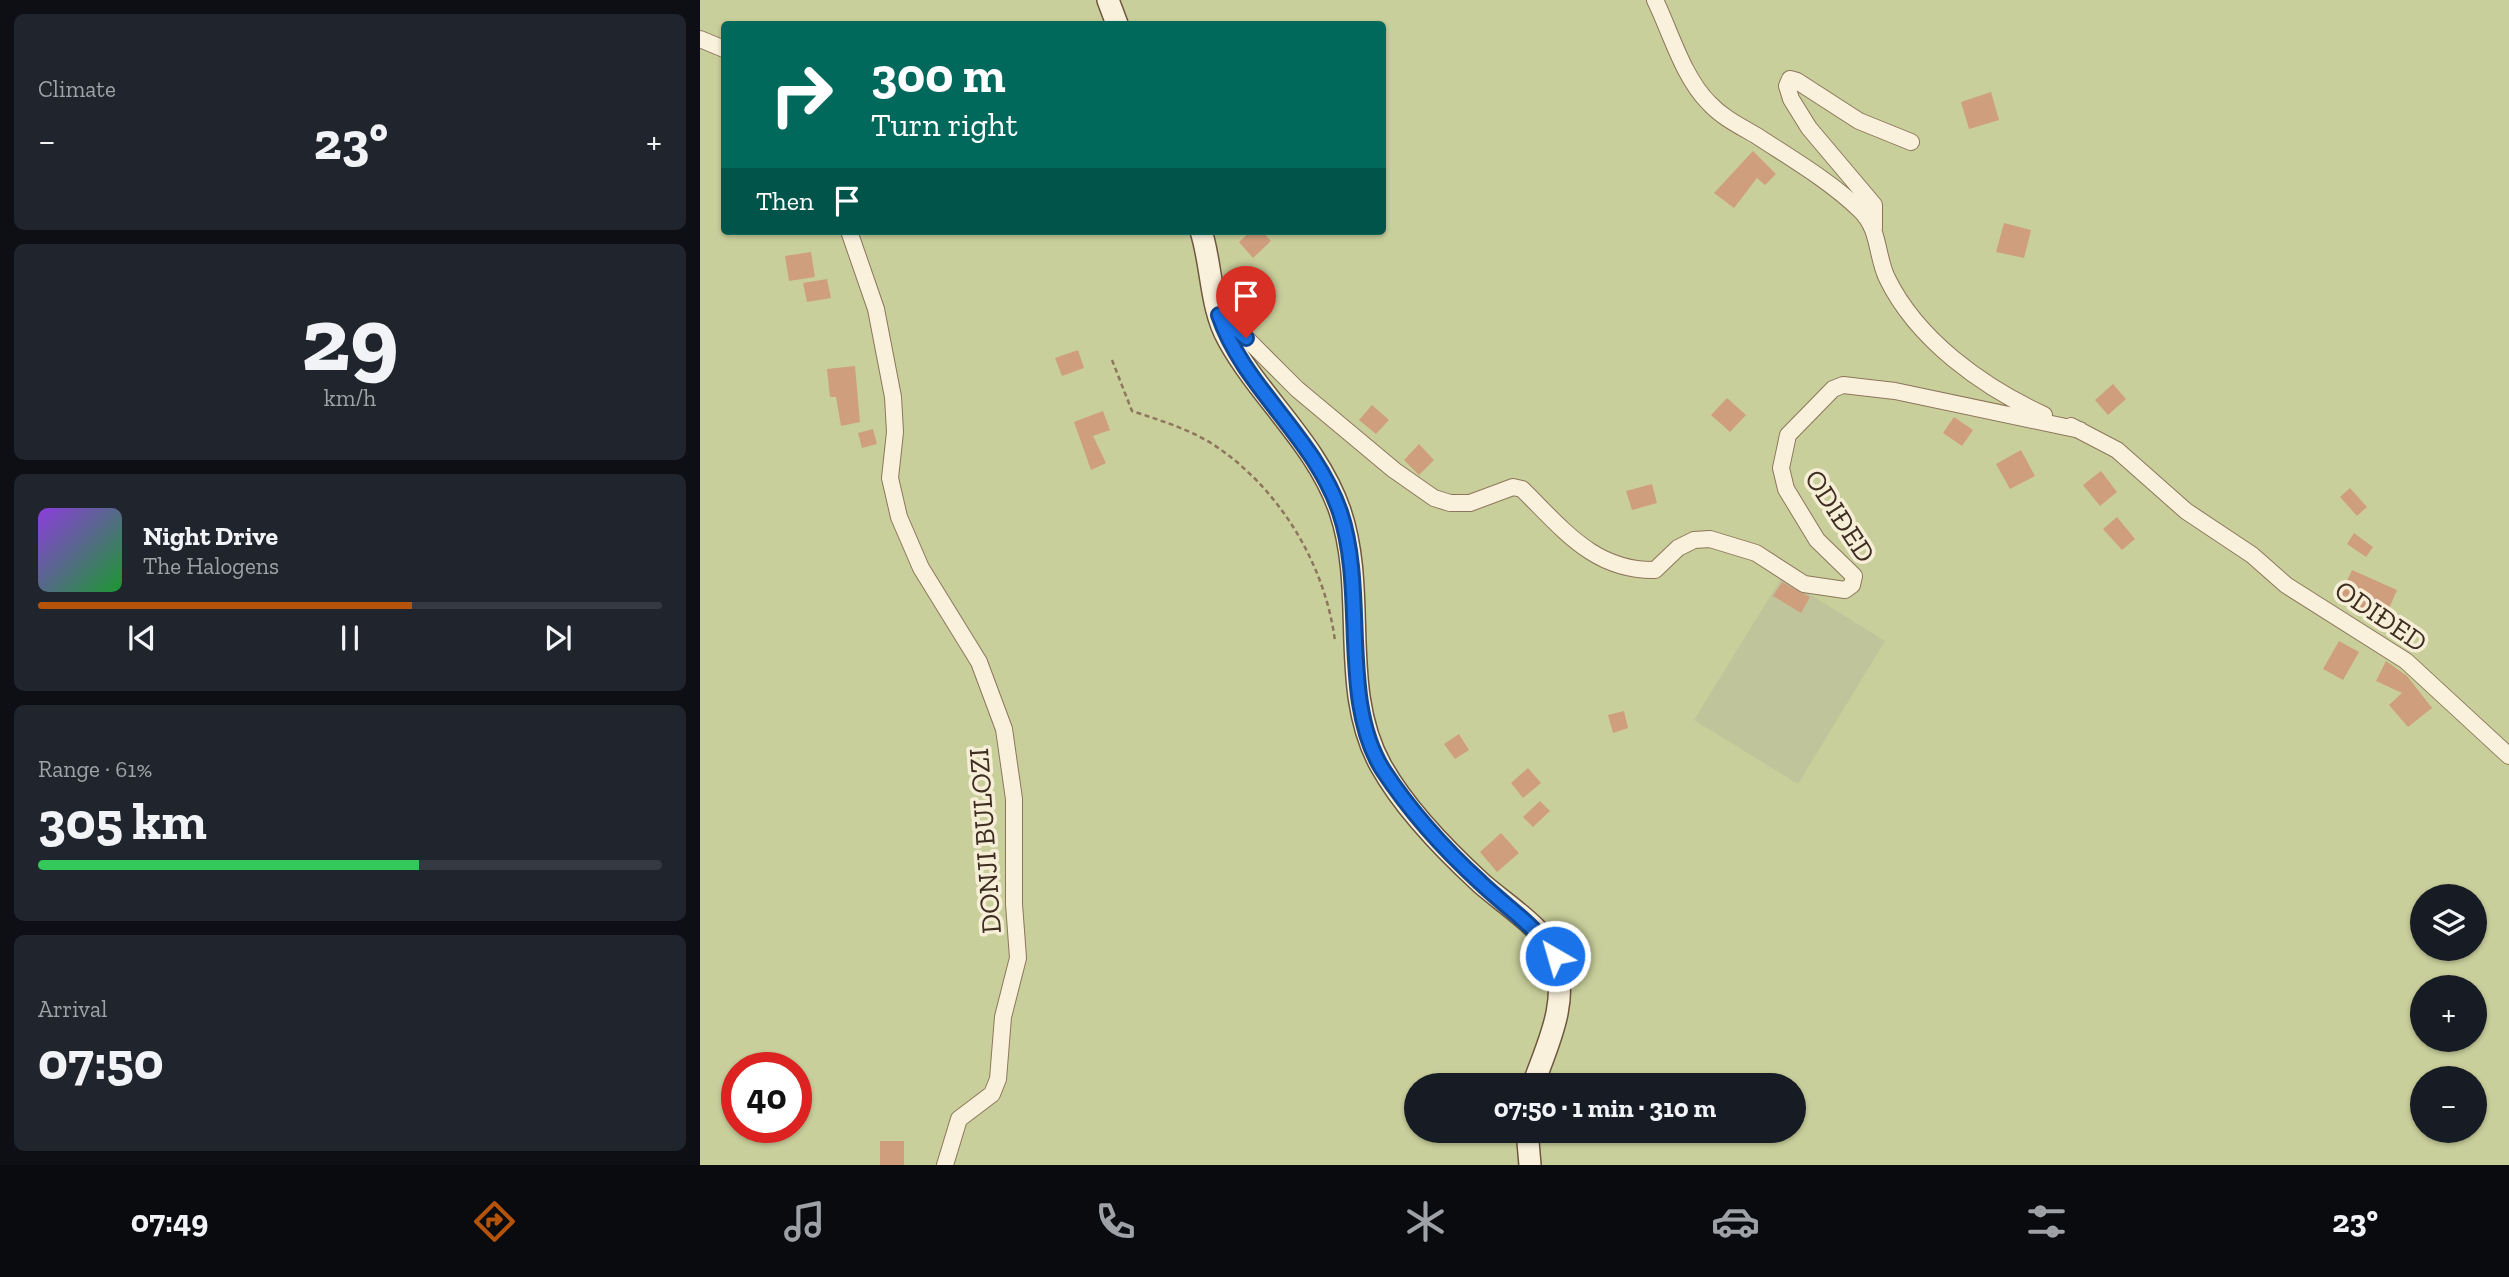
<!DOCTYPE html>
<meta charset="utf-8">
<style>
:root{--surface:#171b24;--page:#20242c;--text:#f1f3f6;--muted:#9ea1a6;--line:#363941;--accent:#b45309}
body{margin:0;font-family:"Zilla Slab",serif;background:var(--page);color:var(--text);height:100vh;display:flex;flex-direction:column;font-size:26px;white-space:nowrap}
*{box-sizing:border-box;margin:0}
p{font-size:23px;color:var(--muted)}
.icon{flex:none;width:38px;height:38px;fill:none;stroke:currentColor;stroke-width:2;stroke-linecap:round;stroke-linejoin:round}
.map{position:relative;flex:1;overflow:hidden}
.drawer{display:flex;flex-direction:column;gap:14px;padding:14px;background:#0d0f14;width:700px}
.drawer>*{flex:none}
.banner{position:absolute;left:21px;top:21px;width:665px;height:214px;border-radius:7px;box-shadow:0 2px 5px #0004;background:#00695c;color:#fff;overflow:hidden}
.buttons{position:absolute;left:1710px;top:884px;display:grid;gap:14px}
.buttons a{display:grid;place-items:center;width:77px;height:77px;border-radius:50%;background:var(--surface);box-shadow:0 2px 5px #0004;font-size:35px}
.speed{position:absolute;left:21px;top:1052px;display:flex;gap:14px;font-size:35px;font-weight:700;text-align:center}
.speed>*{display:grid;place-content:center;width:91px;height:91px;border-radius:50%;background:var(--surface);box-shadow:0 2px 5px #0004;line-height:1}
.speed .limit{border:10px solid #d22;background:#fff;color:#111}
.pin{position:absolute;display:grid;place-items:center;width:60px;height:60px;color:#fff;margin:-72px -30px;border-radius:50% 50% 50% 0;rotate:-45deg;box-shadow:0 0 7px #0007}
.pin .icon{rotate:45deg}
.me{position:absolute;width:77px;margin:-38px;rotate:322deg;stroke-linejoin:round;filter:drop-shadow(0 0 5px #0008)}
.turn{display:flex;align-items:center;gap:24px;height:147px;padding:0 35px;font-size:32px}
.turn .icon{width:91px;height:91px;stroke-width:2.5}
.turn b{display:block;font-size:49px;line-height:60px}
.then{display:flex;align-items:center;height:66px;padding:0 35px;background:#0003;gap:14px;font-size:26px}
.big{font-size:52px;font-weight:700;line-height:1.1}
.drawer .widget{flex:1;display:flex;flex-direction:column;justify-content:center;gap:10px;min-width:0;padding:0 24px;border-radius:10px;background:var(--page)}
.drawer .dial{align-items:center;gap:0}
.dial b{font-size:91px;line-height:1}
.song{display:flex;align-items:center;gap:21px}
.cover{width:84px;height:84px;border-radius:10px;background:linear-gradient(135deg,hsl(270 70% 55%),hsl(130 70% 35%))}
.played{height:7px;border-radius:4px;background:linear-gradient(90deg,var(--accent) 60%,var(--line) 60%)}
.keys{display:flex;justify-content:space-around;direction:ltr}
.heat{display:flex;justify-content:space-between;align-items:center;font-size:38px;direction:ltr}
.charge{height:10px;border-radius:5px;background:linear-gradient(90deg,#34c759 61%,var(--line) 0)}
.trip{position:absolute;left:704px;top:1073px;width:402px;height:70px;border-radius:35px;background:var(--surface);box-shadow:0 2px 5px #0004;font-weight:700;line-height:70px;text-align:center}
.menu{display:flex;height:112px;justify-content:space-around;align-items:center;background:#090b0e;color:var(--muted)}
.menu .icon{width:49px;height:49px}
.menu .selected{color:var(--accent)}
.menu b{font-size:32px;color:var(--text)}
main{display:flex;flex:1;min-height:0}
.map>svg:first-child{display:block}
.green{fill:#c9cf9b;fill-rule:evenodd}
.cemetery{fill:#bfc49a}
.building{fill:#cf9f7d}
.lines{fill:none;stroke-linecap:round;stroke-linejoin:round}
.street-casing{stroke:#8d765c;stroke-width:18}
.secondary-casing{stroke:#6f573f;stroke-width:24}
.path{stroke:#8d765c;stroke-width:2.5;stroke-dasharray:5 3.5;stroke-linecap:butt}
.street{stroke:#faf1dc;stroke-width:16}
.secondary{stroke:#faf1dc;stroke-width:21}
.route-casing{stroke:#114b97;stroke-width:18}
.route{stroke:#1a73e8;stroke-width:12}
.labels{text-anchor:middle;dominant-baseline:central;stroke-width:7;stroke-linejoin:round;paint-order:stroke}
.street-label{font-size:28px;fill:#3d2e20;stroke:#f7eed8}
</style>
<main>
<section class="drawer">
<div class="widget"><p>Climate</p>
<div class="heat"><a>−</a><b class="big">23°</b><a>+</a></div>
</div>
<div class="widget dial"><b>29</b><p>km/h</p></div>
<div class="widget">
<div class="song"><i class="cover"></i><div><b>Night Drive</b><p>The Halogens</p></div></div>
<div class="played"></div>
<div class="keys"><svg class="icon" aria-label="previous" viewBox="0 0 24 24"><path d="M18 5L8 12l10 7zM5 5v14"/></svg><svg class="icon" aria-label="pause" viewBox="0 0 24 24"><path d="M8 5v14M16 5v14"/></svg><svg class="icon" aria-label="next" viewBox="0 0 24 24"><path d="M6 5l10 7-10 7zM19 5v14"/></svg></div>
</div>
<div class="widget"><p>Range · 61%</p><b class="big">305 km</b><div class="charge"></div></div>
<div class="widget"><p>Arrival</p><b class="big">07:50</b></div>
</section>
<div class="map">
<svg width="1809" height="1165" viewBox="0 0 1809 1165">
<rect width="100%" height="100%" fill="#f0e4c8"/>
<path class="green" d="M0,0H1809V1165H0ZM24,24H682V231H24ZM1722,896H1774V948H1722ZM1722,987H1774V1040H1722ZM37,1068H96V1127H37ZM1722,1078H1774V1130H1722ZM716,1085H1094V1130H716Z"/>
<path class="cemetery" d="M1082,577L1185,641L1098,784L994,720Z"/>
<path class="building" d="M1291,92L1299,120L1269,129L1261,102Z
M1053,151L1076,174L1065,185L1057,178L1034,208L1014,193Z
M1304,223L1331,230L1324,258L1296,252Z
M551,231H562L571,241L553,258L539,242Z
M111,252L115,277L89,281L85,256Z
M127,279L131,298L107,302L103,283Z
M378,350L384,368L362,376L355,358Z
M155,366L160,422L141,426L136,397H130L127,369Z
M1413,384L1426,399L1408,415L1395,400Z
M1027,398L1046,415L1030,432L1011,415Z
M672,405L689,420L676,434L659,420Z
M403,411L410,430L393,436L406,463L391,470L374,422Z
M1254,417L1273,430L1262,446L1243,433Z
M173,429L177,444L162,448L158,433Z
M719,444L734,460L719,475L704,460Z
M1321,450L1335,476L1310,489L1296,464Z
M1401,471L1417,492L1400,506L1383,485Z
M952,484L957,503L932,510L926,491Z
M1650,488L1667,507L1657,516L1640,497Z
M1417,517L1435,539L1422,550L1403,529Z
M1654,533L1673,547L1666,557L1647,544Z
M1652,570L1697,590L1684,620L1638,600Z
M1082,582L1110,597L1101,613L1073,596Z
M1639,641L1659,652L1643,680L1623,669Z
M1686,661L1707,676L1732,708L1708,727L1689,705L1702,693L1676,681Z
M924,711L928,728L913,733L908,715Z
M759,734L769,750L755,759L744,744Z
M828,768L841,783L823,798L811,783Z
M840,801L850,811L833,827L823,817Z
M801,833L819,853L797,872L780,852Z
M180,1141H204V1165H180Z"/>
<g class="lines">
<g class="street-casing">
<path id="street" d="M955,0C971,33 983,77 1009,103C1023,118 1040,126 1057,136C1092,159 1130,181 1160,210C1180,229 1176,255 1187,278C1217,340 1283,387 1344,415
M0,39L24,49
M1174,228V205L1109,128L1091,99L1087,86L1090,79L1097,81L1159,121L1211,142
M149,231L176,309L193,397L195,432L190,478L199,517L221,568L279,662L304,729L314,799V904L318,958L303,1017L298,1079L292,1094L259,1119L245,1165
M519,315L534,326L597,389L694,470L734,498L750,503H770L813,487L822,489C863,529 894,571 955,570L978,548L994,540L1010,539L1056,553L1104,584L1145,590L1152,585L1154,576L1117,540L1086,489L1081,468L1088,435L1133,389L1143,385L1195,391L1380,430
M1371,426L1417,450L1486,511L1552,555L1586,585L1706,661L1809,756"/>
</g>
<g class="secondary-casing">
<path id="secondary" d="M408,0L417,24
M501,231C512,265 510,307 528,339C561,399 617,444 640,511C668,593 638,689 681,766C705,809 744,849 781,883C802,902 847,930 855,957C869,1003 848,1043 833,1085
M827,1130L830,1165"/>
</g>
<path class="path" d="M412,360L432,411C459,420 486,428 511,443C578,486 625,563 635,641"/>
<use href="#street" class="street"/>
<use href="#secondary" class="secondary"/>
</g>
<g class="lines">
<g class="route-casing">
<path id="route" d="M546,338L519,315C543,387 614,436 640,512C667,592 639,701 683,770C710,811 744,849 780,882C806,907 835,925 855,956"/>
</g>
<use href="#route" class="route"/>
</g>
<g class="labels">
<g class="street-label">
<text transform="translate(1140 516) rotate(57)">ODIĐED</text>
<text transform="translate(1681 616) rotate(34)">ODIĐED</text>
<text transform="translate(285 841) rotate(-94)">DONJI BULOZI</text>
</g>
</g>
</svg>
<div class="buttons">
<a><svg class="icon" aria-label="layers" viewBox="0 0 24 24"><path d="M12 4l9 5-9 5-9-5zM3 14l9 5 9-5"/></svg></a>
<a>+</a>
<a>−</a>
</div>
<div class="speed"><div class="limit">40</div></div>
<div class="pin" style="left:546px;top:338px;background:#d93025"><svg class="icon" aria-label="arrive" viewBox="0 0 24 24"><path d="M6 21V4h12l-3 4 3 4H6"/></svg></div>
<svg class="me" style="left:855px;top:956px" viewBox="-20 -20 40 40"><circle r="17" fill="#1a73e8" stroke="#fff" stroke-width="3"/><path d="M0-11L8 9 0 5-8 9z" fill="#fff"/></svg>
<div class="trip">07:50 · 1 min · 310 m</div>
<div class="banner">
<div class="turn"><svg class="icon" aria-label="right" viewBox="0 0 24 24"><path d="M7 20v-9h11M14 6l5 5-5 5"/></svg><div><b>300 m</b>Turn right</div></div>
<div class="then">Then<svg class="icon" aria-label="arrive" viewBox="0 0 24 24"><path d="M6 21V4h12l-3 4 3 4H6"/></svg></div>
</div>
</div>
</main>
<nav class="menu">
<b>07:49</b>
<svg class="icon selected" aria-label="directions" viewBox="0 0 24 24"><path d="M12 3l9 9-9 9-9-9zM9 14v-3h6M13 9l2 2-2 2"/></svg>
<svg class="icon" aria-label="music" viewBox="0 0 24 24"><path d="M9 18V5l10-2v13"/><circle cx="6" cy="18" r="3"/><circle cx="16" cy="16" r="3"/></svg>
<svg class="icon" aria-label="phone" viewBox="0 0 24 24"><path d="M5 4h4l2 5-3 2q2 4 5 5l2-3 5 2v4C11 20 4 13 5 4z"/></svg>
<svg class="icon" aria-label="climate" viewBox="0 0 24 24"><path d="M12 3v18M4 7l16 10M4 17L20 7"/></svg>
<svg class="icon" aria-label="car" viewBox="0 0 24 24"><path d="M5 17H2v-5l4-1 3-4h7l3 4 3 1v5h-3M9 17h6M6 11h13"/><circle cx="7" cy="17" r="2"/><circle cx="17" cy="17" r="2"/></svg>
<svg class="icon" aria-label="filters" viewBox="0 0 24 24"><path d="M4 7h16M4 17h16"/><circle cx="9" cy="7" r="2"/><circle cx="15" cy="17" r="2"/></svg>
<b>23°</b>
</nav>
